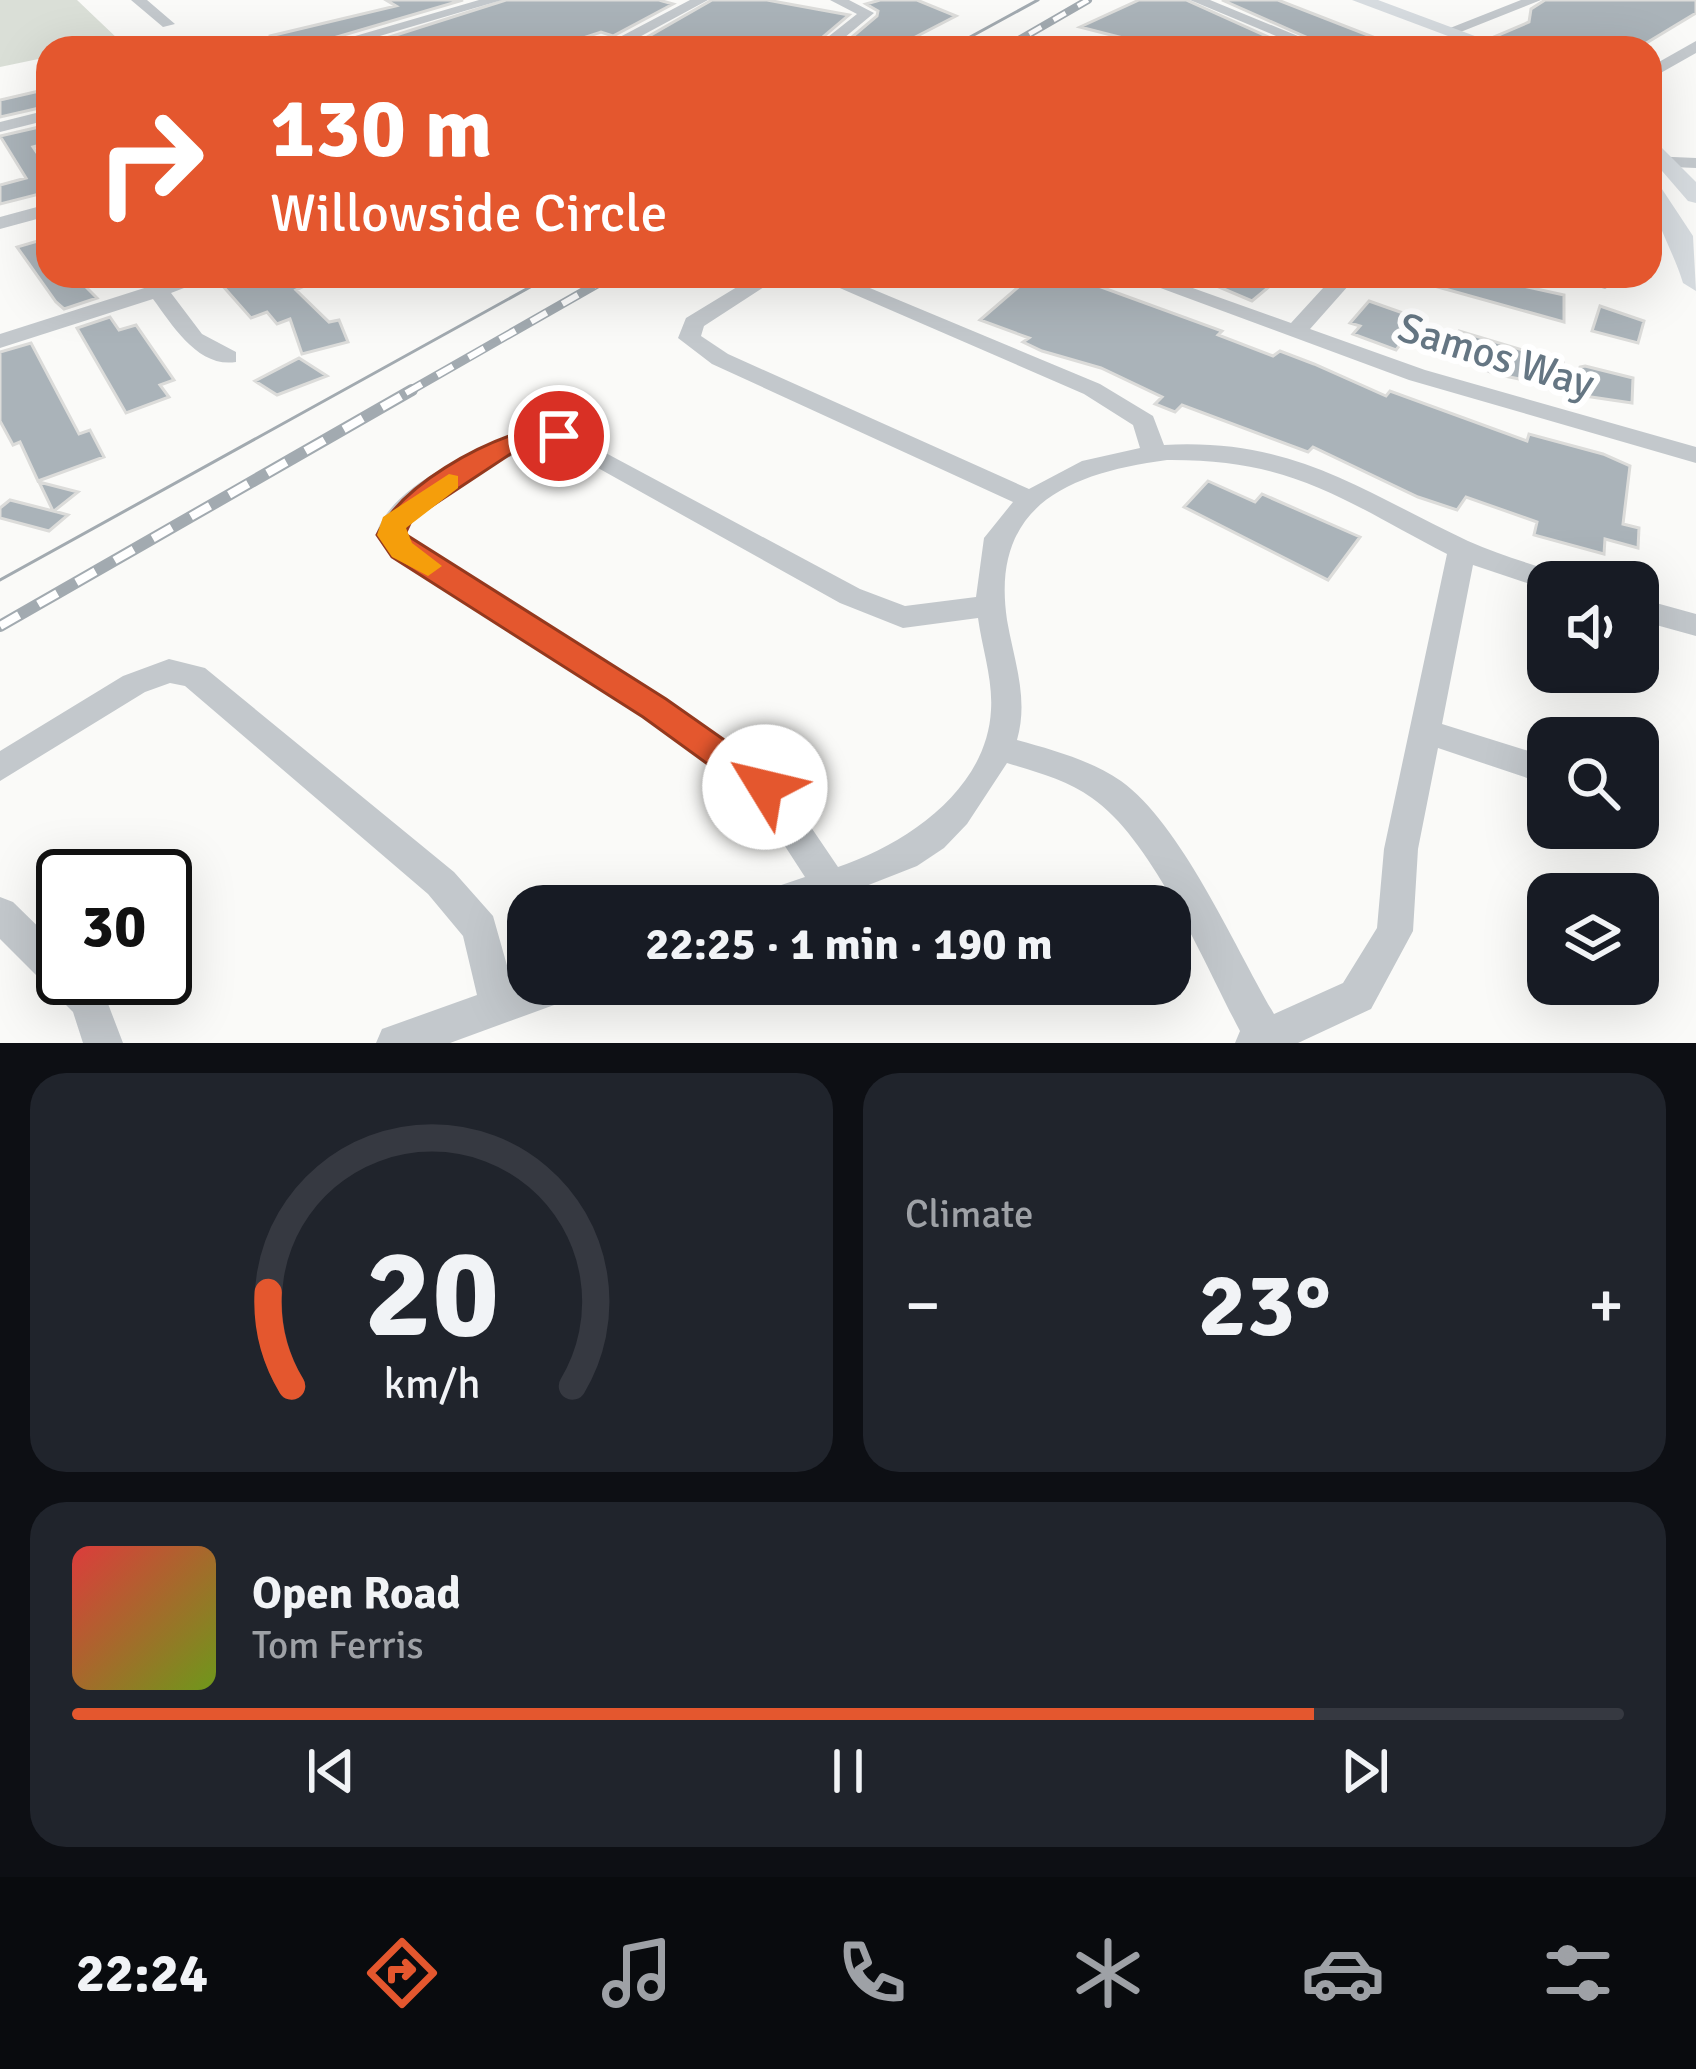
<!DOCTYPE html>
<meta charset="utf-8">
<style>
:root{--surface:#171b24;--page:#20242c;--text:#f1f3f6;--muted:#9ea1a6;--line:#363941;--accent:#e4572e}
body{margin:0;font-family:Signika,sans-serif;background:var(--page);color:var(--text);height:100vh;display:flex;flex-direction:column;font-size:45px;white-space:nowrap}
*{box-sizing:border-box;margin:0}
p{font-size:39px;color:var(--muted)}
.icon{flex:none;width:66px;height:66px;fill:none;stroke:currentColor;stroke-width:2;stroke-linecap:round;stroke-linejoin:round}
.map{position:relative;height:1043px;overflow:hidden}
.drawer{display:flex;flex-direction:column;gap:30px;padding:30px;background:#0d0f14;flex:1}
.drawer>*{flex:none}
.banner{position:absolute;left:36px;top:36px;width:1626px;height:252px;border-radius:36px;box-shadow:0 12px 48px #0002;background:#e4572e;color:#fff;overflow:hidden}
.tools{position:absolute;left:1527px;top:561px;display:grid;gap:24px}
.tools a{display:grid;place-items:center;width:132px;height:132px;border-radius:24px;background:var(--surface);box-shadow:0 12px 48px #0002;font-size:60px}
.speed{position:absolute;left:36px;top:849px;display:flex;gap:24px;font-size:60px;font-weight:700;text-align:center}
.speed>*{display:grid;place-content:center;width:156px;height:156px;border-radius:50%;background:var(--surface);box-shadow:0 12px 48px #0002;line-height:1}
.speed .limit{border:6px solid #111;border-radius:18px;background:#fff;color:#111}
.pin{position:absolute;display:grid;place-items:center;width:102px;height:102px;color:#fff;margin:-51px;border:6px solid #fff;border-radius:50%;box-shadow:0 3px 12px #0007}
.me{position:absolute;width:132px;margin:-66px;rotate:306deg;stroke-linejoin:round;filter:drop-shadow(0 0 9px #0008)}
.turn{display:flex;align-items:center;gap:42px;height:252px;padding:0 36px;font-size:54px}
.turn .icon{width:156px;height:156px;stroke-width:2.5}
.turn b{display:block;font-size:84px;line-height:102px}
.big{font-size:90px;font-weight:700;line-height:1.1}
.drawer .tile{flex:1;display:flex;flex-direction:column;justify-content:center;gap:18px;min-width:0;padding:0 42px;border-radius:36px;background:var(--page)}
.drawer .dial{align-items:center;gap:0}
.dial svg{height:312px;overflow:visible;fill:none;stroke:var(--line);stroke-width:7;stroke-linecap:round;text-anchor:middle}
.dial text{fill:var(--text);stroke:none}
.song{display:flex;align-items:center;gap:36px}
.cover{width:144px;height:144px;border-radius:18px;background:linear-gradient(135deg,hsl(0 70% 55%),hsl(80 70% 35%))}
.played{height:12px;border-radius:6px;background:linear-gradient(90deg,var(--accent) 80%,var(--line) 80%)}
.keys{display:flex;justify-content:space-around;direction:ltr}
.heat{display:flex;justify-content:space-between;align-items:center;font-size:66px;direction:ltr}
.drawer .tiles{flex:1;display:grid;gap:30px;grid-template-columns:1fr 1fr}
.tile:last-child{grid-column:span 2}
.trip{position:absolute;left:507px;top:885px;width:684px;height:120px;border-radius:36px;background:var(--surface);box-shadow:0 12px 48px #0002;font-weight:700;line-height:120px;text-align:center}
.tab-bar{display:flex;height:192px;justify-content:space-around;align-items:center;background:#090b0e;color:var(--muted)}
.tab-bar .icon{width:84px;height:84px}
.tab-bar .on{color:var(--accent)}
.tab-bar b{font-size:54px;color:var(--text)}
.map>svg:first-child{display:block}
.green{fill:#dadfd7}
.building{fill:#aab3b9;stroke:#dcdcda;stroke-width:3}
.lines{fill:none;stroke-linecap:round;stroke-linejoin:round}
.minor{fill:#c3c8cc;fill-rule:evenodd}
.major{fill:#d6dbdf;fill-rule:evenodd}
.tram{stroke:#a2aab0;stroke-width:3}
.rail-far2-casing{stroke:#a2aab0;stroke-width:8}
.rail-far1-casing{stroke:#a2aab0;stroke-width:9}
.rail-casing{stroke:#a2aab0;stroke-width:12}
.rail-far2{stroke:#fff;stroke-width:4.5;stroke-dasharray:14;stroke-linecap:butt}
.rail-far1{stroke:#fff;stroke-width:6;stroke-dasharray:18;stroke-linecap:butt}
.rail{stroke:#fff;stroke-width:8;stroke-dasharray:22;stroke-linecap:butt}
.route{fill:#e4572e;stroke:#94391e;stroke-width:3}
.slow{fill:#f59e0b}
.labels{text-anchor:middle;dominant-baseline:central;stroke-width:12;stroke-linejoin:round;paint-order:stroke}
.street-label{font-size:42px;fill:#657683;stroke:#fff}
</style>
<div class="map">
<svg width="1696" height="1043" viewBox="0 0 1696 1043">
<rect width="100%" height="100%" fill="#fafaf8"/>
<path class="green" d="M0,0H77L120,41L48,48V57L0,67Z"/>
<path class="building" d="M386,0H463L313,44L270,41V36L396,6Z
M506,0H659L673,4L613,36L601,32L553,48H355Z
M712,0H767L849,15L810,48H651L637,43Z
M880,0H917L956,16L894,48H839L877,16L878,11L866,4Z
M1139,0H1186L1293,48H1162L1080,27Z
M1222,0H1278L1373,37L1331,48Z
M1545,0H1696V13L1638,48H1579L1551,39L1528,47L1496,36L1529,22L1531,9Z
M48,89V106L0,117V100Z
M48,125V143L33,147L48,169V200L39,194L0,204V185L26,178L0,136Z
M48,238V276H75L97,298L64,309L56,302L17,247Z
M247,276H326L296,290L329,322L339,320L348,342L302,354L290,319L277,324L267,312L251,318L221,284Z
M1031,276H1071L1222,331L1218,335L1273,356L1280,351L1314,364L1386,396L1390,391L1527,441L1529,434L1603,454L1630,466L1623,524L1639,528L1638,548L1605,539L1604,554L1534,535L1537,522L1466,497L1457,510L1418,497L1313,447L1308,452L1182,405L1175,412L1155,404L1162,397L1101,368L1042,351L1023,342L1029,338L980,320Z
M1193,276H1282L1252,301Z
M1420,276H1477L1564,295V322L1420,282Z
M1369,301L1420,319L1396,350L1353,334L1360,326L1350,323Z
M1600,306L1644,321L1638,343L1592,331Z
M110,317L119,330L136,325L174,380L160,385L169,397L126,413L77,328Z
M1459,331L1563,362V388L1495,374L1444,352Z
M31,343L79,434L90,430L104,457L38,481L20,442L13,445L0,421V352Z
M299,358L327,376L277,395L255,381Z
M1585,366L1633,378L1632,403L1571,394L1580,367Z
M1208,481L1255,502L1262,494L1360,537L1328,580L1184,507Z
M39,482L78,492L54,511L68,515L49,531L0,518V508L10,500L53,511Z"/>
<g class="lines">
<path class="minor" d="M131,0H147L175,24L163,27Z
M479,0H502L339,48H314Z
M690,0H708L619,48H599Z
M830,0H849L874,13L832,48H814L857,14Z
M1190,0H1210L1327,48H1305Z
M1521,0H1541L1458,33L1445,30Z
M1696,41V53L1650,79V67Z
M48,110V120L0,132V122Z
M1650,156L1696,158V168L1650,166Z
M48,204V216L0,229V217Z
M182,276H215L171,293L202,334L236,352V362C198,368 173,326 153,299L0,348V334Z
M755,276H781L704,326L701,336L728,354L1029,489L1082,461L1140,448L1133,425L1084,394L812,276H841L1100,384L1153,416L1164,445C1293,438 1358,489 1468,541C1499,555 1532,564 1564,575L1568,582H1548V590L1473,565L1442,724L1548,757V785L1438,748L1418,849L1413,931L1371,1009L1298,1043H1235L1240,1031C1205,965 1153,840 1092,798C1067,780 1037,772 1007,763L967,824L944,848L917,866L815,906H750L755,894L805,877L753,797L643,717L392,557L376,535C391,479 506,434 559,428L860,589L905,606L976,597L984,538L1013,502L712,364L678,338L686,318ZM555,444L840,603L903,628L978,618C982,648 993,679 991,710C987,790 906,844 838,867L777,777L665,699L412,543L404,534C417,493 515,449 555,444ZM1167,460C1293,459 1341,499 1447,554L1384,849L1377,928L1343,983L1274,1014C1235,948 1182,825 1121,781C1090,760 1053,750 1017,740C1029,698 1014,661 1007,620C990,505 1069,473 1167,460Z
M1128,276H1159L1291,323L1334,276H1357L1310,329L1425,370L1696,447V463L1409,380Z
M1562,276H1602L1616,283L1605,289Z
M1638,598L1696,614V636L1638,620Z
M169,659L205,668L454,872L493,916L512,983L528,978V984H581L576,997L450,1043H376L382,1029L477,995L463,936L428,894L185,686L170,683L145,692L0,781V751L123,676Z
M0,897L13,902L63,951V978H91L102,988L123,1043H83L73,1012L0,939Z"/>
<path class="major" d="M1352,0H1378L1507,48H1480Z
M1650,136L1696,182V203L1688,201L1650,157Z
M1650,181L1658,183L1693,236L1696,291L1683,283C1673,249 1650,216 1650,181Z"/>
<path class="tram" d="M950,48L1038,0
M0,580L550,276"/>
<g class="rail-far2-casing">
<path id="rail-far2" d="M1005,48L1088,0"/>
</g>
<g class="rail-far1-casing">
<path id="rail-far1" d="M406,393L611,276"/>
</g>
<g class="rail-casing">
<path id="rail" d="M0,626L412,390"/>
</g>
<use href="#rail-far2" class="rail-far2"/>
<use href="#rail-far1" class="rail-far1"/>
<use href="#rail" class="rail"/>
</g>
<path class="route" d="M535,428H559L572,436L568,441L512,453L412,519L405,534L666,699L777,777L782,787L777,797H753L643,717L392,557L377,535C402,484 481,442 535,428Z"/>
<path class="slow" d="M449,474L458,476V488L406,528L412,543L442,566L428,576L392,557L377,535L383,517Z"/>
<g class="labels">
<g class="street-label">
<text transform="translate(1496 356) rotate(17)">Samos Way</text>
</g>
</g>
</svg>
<div class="tools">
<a><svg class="icon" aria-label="sound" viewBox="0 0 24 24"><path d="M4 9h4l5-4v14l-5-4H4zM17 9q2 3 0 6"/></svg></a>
<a><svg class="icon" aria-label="search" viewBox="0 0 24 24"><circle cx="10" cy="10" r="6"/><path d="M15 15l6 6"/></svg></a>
<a><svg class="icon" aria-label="layers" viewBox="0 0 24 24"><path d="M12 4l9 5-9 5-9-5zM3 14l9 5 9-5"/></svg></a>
</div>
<div class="speed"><div class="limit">30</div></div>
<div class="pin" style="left:559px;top:436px;background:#d93025"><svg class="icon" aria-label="arrive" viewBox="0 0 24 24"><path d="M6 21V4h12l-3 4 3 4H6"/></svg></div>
<svg class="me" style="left:765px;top:787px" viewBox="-20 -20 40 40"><circle r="19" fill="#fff"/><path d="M0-13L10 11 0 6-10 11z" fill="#e4572e"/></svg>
<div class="trip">22:25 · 1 min · 190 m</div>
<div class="banner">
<div class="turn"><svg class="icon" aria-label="right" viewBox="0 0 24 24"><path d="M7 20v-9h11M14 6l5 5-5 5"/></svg><div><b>130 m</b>Willowside Circle</div></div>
</div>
</div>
<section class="drawer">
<div class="tiles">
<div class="tile dial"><svg viewBox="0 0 100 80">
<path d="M14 69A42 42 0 1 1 86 69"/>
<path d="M14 69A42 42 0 0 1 8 45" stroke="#e4572e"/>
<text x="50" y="56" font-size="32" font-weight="700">20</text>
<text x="50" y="72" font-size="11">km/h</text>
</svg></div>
<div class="tile"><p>Climate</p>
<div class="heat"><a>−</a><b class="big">23°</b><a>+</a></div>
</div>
<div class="tile">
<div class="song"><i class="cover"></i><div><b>Open Road</b><p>Tom Ferris</p></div></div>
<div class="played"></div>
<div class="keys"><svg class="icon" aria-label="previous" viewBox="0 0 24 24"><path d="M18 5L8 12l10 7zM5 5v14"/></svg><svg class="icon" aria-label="pause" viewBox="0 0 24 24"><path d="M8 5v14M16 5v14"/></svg><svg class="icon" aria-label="next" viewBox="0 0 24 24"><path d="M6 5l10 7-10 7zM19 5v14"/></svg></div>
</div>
</div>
</section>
<nav class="tab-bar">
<b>22:24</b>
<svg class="icon on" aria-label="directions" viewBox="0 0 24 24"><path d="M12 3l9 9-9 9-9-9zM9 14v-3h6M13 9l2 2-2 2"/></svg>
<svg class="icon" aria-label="music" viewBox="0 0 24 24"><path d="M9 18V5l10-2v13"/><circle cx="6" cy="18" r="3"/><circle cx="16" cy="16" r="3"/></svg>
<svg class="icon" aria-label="phone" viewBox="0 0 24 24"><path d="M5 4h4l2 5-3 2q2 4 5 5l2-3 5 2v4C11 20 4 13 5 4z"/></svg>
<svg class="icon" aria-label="climate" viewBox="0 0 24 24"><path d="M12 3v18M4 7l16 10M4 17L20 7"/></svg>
<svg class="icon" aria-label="car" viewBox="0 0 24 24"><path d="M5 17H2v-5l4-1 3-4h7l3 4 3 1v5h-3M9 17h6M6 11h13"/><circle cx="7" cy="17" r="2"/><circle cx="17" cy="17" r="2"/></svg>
<svg class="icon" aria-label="filters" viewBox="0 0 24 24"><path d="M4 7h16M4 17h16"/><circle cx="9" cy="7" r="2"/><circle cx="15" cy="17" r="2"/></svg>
</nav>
